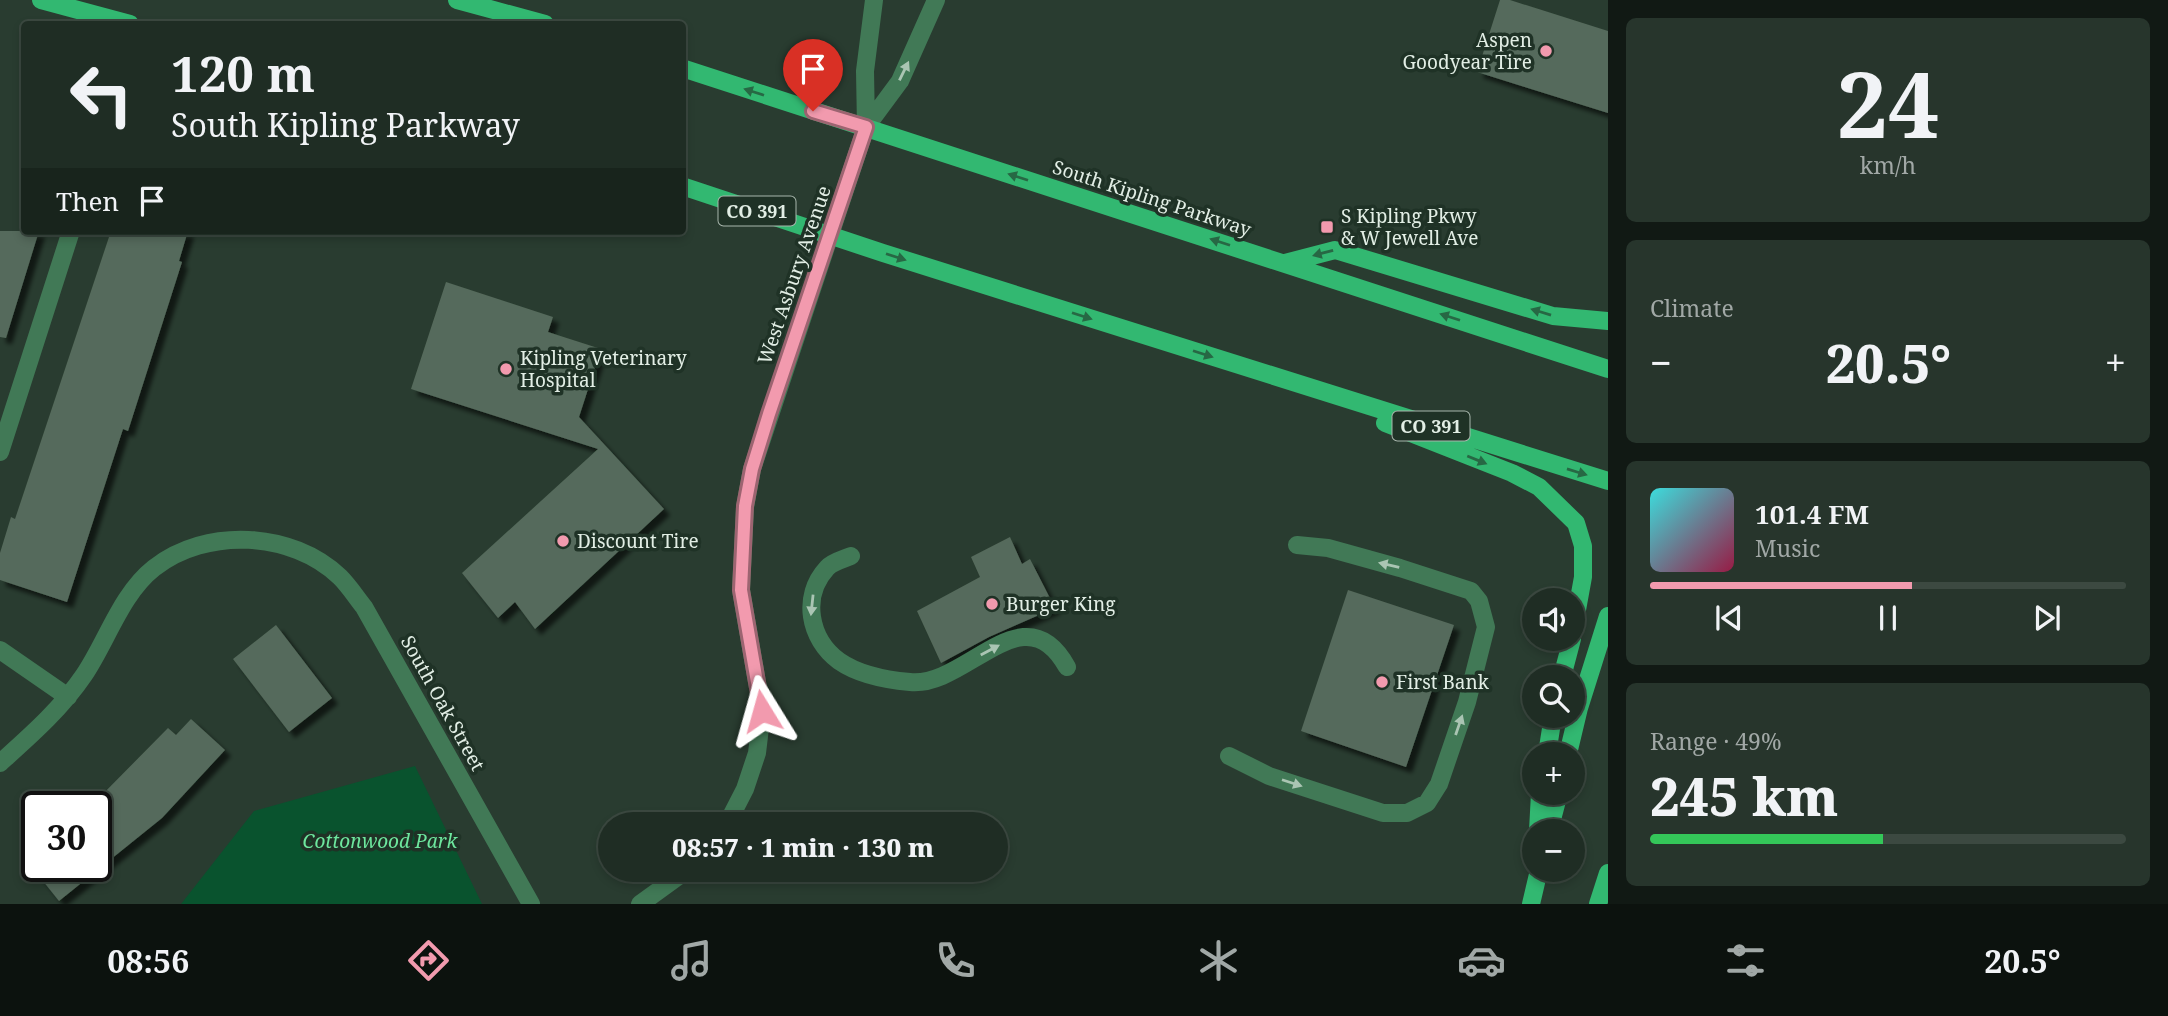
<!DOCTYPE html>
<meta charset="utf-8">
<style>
:root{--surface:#1f2d24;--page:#27352c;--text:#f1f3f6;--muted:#a1a8a6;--line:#3c4941;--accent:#f29aae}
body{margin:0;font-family:"Noto Serif",serif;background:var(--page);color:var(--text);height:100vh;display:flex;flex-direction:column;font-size:26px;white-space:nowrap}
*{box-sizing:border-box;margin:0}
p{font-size:23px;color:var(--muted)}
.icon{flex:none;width:38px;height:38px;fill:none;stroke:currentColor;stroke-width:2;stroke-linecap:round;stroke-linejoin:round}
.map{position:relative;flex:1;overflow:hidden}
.sheet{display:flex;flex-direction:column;gap:18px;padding:18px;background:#111914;width:560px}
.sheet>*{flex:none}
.hud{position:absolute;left:21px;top:21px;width:665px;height:214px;border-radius:7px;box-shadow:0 4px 10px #0003,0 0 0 2px var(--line);background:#1f2d24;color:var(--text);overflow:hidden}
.fabs{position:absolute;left:1522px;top:588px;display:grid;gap:14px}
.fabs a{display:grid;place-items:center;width:63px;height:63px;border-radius:50%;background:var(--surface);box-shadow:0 4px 10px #0003,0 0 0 2px var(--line);font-size:35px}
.speed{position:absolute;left:21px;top:791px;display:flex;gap:14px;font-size:35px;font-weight:700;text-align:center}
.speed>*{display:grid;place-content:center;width:91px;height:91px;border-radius:50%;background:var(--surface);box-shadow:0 4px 10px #0003,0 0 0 2px var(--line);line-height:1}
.speed .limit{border:4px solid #111;border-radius:10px;background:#fff;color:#111}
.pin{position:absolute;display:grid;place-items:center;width:60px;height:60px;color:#fff;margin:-72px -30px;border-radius:50% 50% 50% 0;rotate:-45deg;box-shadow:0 0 7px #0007}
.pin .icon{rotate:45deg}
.me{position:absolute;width:77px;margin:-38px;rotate:352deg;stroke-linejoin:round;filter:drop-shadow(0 0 5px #0008)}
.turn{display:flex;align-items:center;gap:24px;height:147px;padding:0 35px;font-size:32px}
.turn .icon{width:91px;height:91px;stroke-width:2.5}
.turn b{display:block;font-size:49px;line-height:60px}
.then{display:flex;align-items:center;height:66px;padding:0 35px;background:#0003;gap:14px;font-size:26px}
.big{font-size:52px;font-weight:800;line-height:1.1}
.sheet .card{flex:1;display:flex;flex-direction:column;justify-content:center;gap:10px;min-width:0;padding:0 24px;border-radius:10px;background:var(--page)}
.sheet .dial{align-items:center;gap:0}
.dial b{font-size:91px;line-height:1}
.song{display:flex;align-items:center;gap:21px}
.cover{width:84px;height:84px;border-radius:10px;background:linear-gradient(135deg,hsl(180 70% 55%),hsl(340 70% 35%))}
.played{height:7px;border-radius:4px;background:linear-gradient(90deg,var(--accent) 55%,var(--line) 55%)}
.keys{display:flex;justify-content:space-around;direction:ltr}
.heat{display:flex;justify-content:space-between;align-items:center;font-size:38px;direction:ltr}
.charge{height:10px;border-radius:5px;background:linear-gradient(90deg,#34c759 49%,var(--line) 0)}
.trip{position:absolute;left:598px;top:812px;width:410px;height:70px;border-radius:35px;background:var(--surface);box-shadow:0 4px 10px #0003,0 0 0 2px var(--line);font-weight:800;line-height:70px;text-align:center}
.tab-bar{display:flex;height:112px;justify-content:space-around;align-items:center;background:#0c120e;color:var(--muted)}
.tab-bar .icon{width:49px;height:49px}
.tab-bar .active{color:var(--accent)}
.tab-bar b{font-size:32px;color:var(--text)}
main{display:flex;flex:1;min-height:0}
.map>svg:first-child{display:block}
.green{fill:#09532e}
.building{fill:#556a5b;filter:url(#shadow)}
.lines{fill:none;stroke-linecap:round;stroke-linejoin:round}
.minor{stroke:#417956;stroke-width:18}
.major{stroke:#32b871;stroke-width:18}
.oneway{fill:#aac5b3}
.oneway2{fill:#276844}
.route-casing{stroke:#9d6471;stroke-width:18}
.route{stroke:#f29aae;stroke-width:12}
.poi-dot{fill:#f29aae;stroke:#1f3226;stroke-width:2.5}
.labels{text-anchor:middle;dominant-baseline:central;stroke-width:7;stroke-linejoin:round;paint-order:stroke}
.shield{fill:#1f3226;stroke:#a8b6ac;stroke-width:2}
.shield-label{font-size:18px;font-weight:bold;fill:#e2eee5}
.poi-label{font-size:19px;fill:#e2eee5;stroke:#1f3226;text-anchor:start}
.street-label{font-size:19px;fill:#e2eee5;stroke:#1f3226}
.park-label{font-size:19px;font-style:italic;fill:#6de79e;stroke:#1f3226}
</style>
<main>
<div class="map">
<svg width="1608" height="904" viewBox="0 0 1608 904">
<defs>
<filter id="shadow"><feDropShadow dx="6" dy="6" stdDeviation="2" flood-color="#0009"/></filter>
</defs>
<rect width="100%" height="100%" fill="#293c30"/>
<path class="green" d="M415,766L482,904H181L254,811Z"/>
<path class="building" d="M1500,0H1510L1608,31V113L1477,72Z
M0,231H39L6,338L0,337Z
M111,231H188L179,261L182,262L128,431L123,429L67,602L0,580V553L11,517L15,519Z
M446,282L553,317L548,332L601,349L579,417L664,509L535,629L515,602L498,618L462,573L598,449L411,389Z
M1010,537L1022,564L1030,559L1055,608L989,637L941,663L917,611L980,577L971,557Z
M1348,590L1454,625L1406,767L1301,731Z
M276,625L332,698L289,732L233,659Z
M191,719L225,750L162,818L59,901L31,866H96V807H94L96,801L168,728L176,735Z"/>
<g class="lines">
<path class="minor" d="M866,127L865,71L874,0
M0,452L71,231
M851,556C844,559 832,562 827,568C801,596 809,639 839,661C859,675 887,680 910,682C966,688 1024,589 1067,667
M0,650L68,697
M1229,756L1269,776L1383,813H1407L1427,803L1439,784L1467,702L1486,627L1479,601L1471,591L1400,568L1328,548L1297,545
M0,763C30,736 61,709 84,675C107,641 121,594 154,568C206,527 292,531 340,577C349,586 356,597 364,607L531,904
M727,824L745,789L757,753L762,711L741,590L745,507L752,469L866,127L900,81L936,0
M640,904L687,870"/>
<path class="major" d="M41,0L130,24
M457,0L545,24
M682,68L1608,369
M682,186L883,253L1608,481
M1285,263L1335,250L1553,316L1608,321
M1385,423L1512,473L1539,487L1576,523L1583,546V577L1573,632
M1562,677L1572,639
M1547,754L1553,716
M1568,754L1579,708L1608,616
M1538,831L1540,793
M1549,831L1559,793
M1531,904L1539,870
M1598,904L1608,873"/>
</g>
<defs><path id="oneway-solid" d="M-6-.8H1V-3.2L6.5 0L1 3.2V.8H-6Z" transform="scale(1.75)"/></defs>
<g class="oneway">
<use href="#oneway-solid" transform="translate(904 71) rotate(-64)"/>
<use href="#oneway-solid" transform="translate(1389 565) rotate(-167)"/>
<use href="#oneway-solid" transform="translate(812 605) rotate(96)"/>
<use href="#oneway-solid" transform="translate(990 650) rotate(-28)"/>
<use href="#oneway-solid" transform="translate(1459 725) rotate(-71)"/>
<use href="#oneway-solid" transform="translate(1292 783) rotate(18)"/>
</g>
<g class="oneway2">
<use href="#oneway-solid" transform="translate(754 92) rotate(-162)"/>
<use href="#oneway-solid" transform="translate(1018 177) rotate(-162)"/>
<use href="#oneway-solid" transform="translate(1220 242) rotate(-162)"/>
<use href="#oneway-solid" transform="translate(1323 253) rotate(165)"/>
<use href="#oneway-solid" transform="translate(896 257) rotate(18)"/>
<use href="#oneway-solid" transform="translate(1541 312) rotate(-163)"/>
<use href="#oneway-solid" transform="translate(1082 316) rotate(18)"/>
<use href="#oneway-solid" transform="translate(1450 317) rotate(-162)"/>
<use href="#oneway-solid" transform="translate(1203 354) rotate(18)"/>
<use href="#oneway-solid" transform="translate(1477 460) rotate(22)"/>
<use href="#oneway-solid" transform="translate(1577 472) rotate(17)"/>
</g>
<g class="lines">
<g class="route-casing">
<path id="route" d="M762,711L741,590L745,506L752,469L769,414L866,127L813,111"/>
</g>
<use href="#route" class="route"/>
</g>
<g class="poi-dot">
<circle cx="1546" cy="51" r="7"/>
<rect x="1320" y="220" width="14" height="14" rx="3.5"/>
<circle cx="506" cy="369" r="7"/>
<circle cx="563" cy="541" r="7"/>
<circle cx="992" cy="604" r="7"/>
<circle cx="1382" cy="682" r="7"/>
</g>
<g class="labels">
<g class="shield">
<rect x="718.5" y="196.5" width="77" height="29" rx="5"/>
<rect x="1392.5" y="411.5" width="77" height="29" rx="5"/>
</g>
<g class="shield-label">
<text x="757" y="211">CO 391</text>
<text x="1431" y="426">CO 391</text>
</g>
<g class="poi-label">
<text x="1532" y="40" text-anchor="end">Aspen<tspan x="1532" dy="22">Goodyear Tire</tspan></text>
<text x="1341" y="216">S Kipling Pkwy<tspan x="1341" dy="22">&amp; W Jewell Ave</tspan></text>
<text x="520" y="358">Kipling Veterinary<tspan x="520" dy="22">Hospital</tspan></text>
<text x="577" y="541">Discount Tire</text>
<text x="1006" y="604">Burger King</text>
<text x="1396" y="682">First Bank</text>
</g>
<g class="street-label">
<text transform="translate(1152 198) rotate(18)">South Kipling Parkway</text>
<text transform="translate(794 275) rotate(-71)">West Asbury Avenue</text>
<text transform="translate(443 703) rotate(61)">South Oak Street</text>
</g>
<g class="park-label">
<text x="380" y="841">Cottonwood Park</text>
</g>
</g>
</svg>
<div class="fabs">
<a><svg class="icon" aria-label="sound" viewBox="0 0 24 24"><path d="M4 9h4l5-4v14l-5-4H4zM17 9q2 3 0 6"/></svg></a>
<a><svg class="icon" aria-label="search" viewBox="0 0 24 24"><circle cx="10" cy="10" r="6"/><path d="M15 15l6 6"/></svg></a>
<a>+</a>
<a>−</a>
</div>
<div class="speed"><div class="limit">30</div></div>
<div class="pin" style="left:813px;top:111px;background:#d93025"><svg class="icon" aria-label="arrive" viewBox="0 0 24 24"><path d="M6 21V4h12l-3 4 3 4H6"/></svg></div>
<svg class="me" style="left:762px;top:711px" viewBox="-20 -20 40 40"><path d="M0-17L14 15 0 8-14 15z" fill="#f29aae" stroke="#fff" stroke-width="4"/></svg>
<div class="trip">08:57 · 1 min · 130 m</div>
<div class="hud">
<div class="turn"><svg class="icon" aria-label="left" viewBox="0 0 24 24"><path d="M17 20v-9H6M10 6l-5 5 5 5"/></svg><div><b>120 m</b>South Kipling Parkway</div></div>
<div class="then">Then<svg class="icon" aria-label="arrive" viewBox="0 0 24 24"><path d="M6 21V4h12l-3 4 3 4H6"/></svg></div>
</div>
</div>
<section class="sheet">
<div class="card dial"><b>24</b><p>km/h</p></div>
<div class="card"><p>Climate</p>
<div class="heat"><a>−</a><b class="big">20.5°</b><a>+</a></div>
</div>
<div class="card">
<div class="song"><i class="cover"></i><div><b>101.4 FM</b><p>Music</p></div></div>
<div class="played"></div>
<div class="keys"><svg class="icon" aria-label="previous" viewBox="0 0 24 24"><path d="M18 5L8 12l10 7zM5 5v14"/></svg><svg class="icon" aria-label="pause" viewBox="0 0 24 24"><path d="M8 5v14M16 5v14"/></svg><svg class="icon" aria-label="next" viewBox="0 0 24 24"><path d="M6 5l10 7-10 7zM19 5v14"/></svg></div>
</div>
<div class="card"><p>Range · 49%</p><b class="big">245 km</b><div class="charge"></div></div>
</section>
</main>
<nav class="tab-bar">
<b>08:56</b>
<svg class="icon active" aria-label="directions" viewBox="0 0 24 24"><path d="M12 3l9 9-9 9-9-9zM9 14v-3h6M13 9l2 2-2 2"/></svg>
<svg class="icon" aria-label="music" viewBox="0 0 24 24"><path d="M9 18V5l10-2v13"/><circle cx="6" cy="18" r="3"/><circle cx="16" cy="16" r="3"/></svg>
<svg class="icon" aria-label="phone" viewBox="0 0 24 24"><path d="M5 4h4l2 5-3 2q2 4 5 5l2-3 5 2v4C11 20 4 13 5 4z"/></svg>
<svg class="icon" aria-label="climate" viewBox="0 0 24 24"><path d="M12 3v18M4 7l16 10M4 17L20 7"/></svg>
<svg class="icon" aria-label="car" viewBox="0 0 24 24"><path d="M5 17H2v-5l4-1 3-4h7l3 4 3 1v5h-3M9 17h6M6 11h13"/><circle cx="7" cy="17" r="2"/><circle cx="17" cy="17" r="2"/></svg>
<svg class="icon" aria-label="filters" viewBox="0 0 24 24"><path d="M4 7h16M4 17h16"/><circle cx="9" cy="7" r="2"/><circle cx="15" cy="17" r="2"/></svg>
<b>20.5°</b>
</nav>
